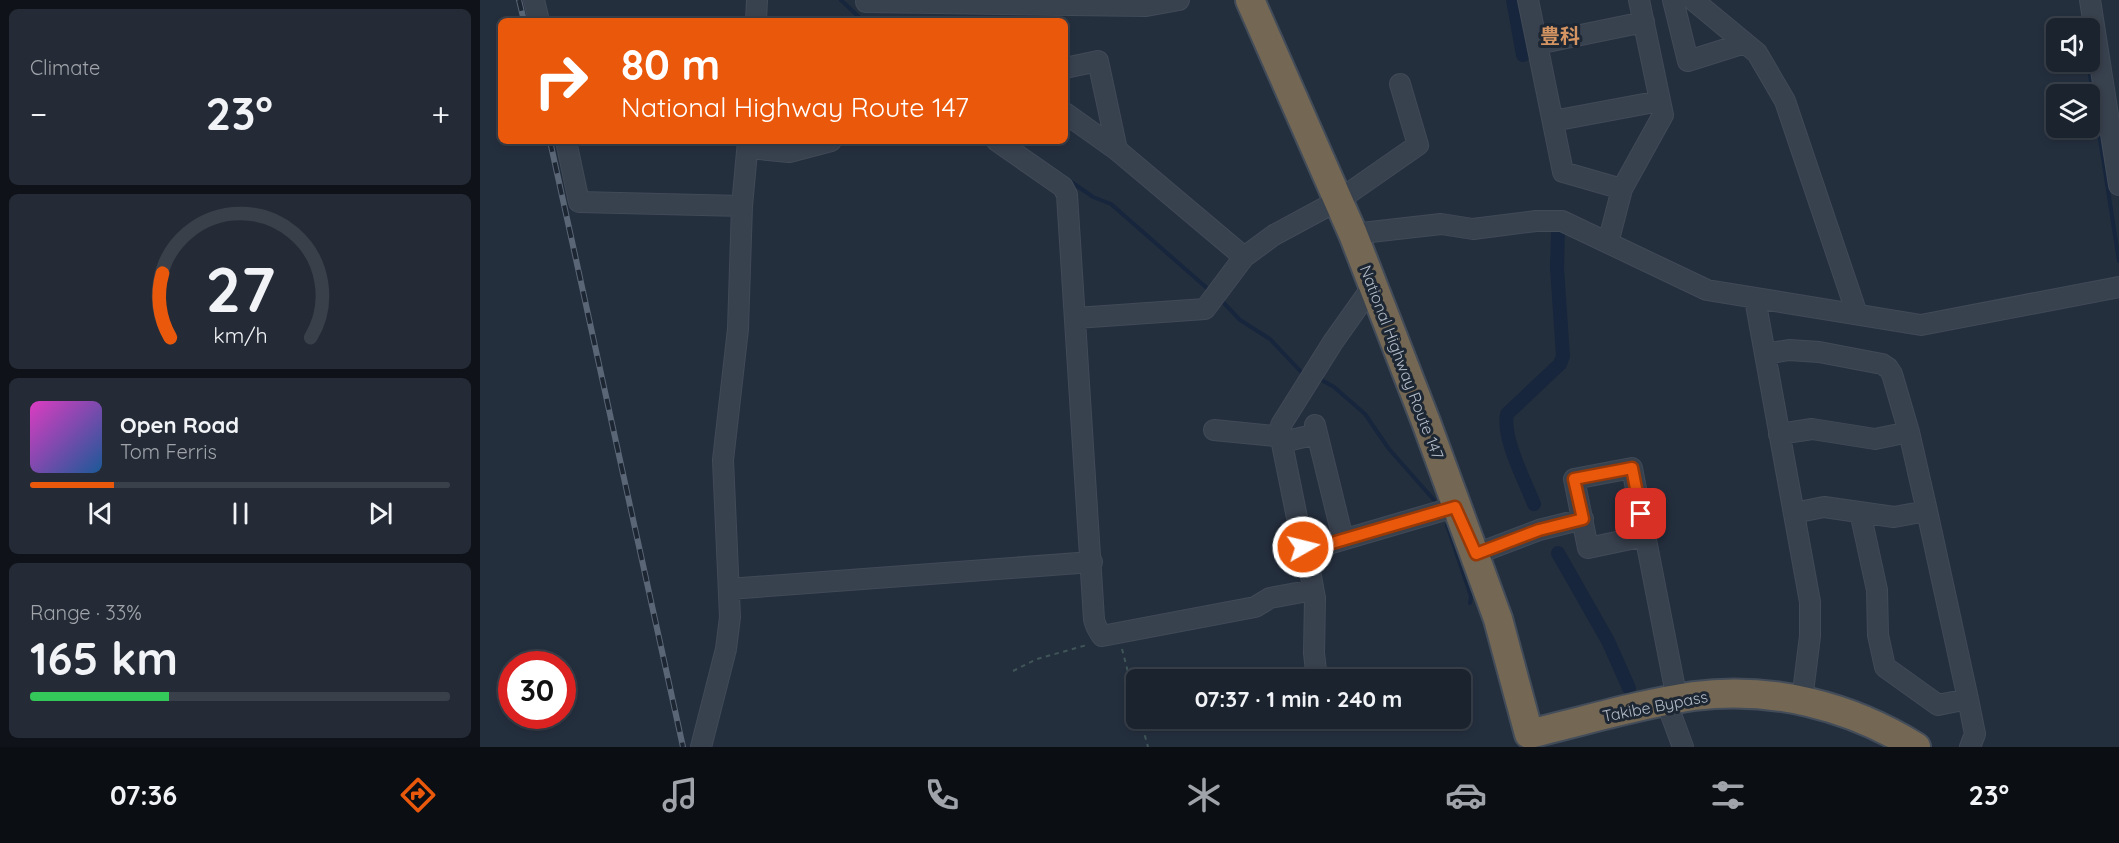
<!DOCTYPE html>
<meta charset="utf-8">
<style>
:root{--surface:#1b232e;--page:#242b36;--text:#f1f3f6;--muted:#a0a4aa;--line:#39404a;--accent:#ea580c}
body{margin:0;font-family:Quicksand,"Noto Sans JP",sans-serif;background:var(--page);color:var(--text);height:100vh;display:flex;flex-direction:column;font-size:22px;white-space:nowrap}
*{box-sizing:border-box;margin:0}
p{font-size:20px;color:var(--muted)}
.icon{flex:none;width:33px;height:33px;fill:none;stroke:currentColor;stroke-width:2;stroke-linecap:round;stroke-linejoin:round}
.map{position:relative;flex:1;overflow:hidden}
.side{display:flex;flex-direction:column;gap:9px;padding:9px;background:#0f1319;width:480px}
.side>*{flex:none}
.banner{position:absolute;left:18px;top:18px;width:570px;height:126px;border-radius:9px;box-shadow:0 3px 9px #0003,0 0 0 2px var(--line);background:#ea580c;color:#fff;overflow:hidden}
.fabs{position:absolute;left:1566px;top:18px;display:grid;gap:12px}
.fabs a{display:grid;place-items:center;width:54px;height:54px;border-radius:9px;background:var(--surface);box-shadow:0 3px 9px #0003,0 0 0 2px var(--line);font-size:30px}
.speed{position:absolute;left:18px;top:651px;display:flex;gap:12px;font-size:30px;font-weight:700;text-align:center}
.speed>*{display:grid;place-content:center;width:78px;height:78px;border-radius:50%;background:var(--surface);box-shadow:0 3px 9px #0003,0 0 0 2px var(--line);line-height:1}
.speed .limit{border:9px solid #d22;background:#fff;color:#111}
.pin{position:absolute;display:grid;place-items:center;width:51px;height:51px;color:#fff;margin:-26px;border-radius:12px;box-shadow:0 3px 9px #0006}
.me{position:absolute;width:66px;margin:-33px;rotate:82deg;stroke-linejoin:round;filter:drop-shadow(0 0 4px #0008)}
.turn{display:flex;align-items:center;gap:21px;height:126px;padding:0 24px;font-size:27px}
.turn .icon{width:78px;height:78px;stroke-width:2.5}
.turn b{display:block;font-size:42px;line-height:51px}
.big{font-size:45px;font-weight:700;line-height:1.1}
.side .tile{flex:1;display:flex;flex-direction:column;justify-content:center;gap:9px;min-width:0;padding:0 21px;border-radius:9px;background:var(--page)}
.side .dial{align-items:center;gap:0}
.dial svg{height:156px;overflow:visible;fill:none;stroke:var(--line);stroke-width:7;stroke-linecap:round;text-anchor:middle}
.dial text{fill:var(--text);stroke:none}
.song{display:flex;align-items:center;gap:18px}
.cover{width:72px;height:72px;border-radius:9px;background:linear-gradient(135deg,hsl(310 70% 55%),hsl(210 70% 35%))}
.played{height:6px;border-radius:3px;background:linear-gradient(90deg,var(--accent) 20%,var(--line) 20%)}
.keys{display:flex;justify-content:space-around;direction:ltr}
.heat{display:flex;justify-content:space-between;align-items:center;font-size:33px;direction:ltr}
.charge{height:9px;border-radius:4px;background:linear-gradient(90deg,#34c759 33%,var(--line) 0)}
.trip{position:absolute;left:646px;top:669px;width:345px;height:60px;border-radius:9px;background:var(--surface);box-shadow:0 3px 9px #0003,0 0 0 2px var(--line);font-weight:700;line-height:60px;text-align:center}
.dock{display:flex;height:96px;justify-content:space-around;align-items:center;background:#0b0e12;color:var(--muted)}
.dock .icon{width:42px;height:42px}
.dock .selected{color:var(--accent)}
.dock b{font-size:27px;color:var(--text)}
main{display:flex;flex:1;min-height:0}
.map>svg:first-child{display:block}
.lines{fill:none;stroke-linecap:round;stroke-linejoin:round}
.stream{stroke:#17263c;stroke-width:4}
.canal{stroke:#17263c;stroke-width:14}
.minor-casing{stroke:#414a57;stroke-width:22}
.highway-casing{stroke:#434c59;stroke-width:32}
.path{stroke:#3f5557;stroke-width:2;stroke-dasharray:4.5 4.5;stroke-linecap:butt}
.minor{stroke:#38414e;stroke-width:20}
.highway{stroke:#746855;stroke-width:28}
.rail-casing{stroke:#5a6575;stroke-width:6}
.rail{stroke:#1d2633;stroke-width:4;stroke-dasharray:11;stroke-linecap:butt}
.route-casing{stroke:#983908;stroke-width:15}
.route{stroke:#ea580c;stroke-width:10}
.labels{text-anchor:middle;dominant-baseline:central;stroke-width:6;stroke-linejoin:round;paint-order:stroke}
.street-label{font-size:16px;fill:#b4bcc9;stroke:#1d2633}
.quarter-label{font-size:20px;font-weight:bold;fill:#d59563;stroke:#1d2633}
</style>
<main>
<section class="side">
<div class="tile"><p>Climate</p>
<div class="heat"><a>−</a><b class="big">23°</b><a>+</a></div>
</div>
<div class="tile dial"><svg viewBox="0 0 100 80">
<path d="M14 69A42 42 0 1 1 86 69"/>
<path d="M14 69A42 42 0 0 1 10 36" stroke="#ea580c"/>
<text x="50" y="56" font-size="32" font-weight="700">27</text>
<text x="50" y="72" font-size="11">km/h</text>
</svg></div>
<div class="tile">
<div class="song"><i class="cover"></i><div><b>Open Road</b><p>Tom Ferris</p></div></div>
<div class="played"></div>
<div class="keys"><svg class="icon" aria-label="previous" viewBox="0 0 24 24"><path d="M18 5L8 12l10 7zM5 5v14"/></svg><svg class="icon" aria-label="pause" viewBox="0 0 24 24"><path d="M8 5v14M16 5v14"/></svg><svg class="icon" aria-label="next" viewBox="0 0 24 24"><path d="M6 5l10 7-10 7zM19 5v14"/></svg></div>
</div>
<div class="tile"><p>Range · 33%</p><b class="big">165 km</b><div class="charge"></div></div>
</section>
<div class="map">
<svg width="1639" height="747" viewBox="0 0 1639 747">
<rect width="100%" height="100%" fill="#242f3e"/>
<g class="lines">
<path class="stream" d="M361,0L383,21
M1608,62L1639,261
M590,181L613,197L631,204L728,289
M742,301L760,320L790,339L825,376
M838,378L854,387L885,414L909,449L954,500
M967,525L991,596L990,603"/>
<path class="canal" d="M1033,0L1043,55
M1054,504C1045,481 1022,438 1027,414L1080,364L1083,356L1077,268L1078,232
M1078,553L1128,641L1149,688"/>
<g class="minor-casing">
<path id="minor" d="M54,0L59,21
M1048,0L1083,172L1142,189L1128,243
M1193,0L1208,61L1265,43
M1213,0L1277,53L1305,101L1377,314
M1610,0L1639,185
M386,2L666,6L699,0
M276,21L277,0
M1057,44L1164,22
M585,68L618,61L637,150
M585,113L637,150L764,257
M1073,121L1180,101
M86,141L99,202L262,206
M517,141L583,187L587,195L614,619C615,626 618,630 622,636L775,607L790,598L833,590
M268,148L309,152L351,141
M1142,189L1183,115L1159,0
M873,234L961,224L993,229L1056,221H1082L1227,290L1441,325L1639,287
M1275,299L1330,602V636L1322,700
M596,318L725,309L764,257L794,235L859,200L938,145L920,84
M1285,354L1309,350L1339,352L1402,364L1408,368L1412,374L1429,432L1447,511L1488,699L1495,734L1490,747
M835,425L863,539
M734,430L795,436L807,441L837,434
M1299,434L1332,429L1395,439L1429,432
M1380,512L1397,590L1398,635L1405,667L1458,705L1488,699
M1314,513L1344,507L1414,517L1447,511
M1165,536L1108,548L1094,479L1152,468L1197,699
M828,550L823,547L800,434L801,425L853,342L887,294L895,291
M996,554L1059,530L1103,519
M249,589L612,562
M837,680L834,653L835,598L827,555L828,550L975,507
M1186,701L1203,747
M846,718V719
M221,747L246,649L250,617L243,460L258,329L262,206L268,141"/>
</g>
<g class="highway-casing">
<path id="highway" d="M770,0L873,234L946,422L1018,619L1049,734C1104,721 1159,704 1214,696C1292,686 1370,706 1436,747"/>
</g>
<path class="path" d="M642,649L657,707
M533,671L557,659L607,645
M660,718L668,747"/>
<use href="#minor" class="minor"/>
<use href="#highway" class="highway"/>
<g class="rail-casing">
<path id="rail" d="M39,0L44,21
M70,141L203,747"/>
</g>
<use href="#rail" class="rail"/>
</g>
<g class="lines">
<g class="route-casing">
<path id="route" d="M823,547L828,550L975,507L996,554L1059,530L1103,519L1094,479L1152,468L1161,514"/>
</g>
<use href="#route" class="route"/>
</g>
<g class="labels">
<g class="street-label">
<text transform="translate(922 362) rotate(69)">National Highway Route 147</text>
<text transform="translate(1175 706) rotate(-11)">Takibe Bypass</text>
</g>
<g class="quarter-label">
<text x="1080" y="35">豊科</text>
</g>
</g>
</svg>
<div class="fabs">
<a><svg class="icon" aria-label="sound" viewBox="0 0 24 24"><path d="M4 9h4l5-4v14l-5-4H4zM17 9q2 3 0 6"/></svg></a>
<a><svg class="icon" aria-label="layers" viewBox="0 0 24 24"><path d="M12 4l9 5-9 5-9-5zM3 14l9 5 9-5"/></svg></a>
</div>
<div class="speed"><div class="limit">30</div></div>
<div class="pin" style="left:1161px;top:514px;background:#d93025"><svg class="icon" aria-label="arrive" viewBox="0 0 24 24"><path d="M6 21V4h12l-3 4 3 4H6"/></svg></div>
<svg class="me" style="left:823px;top:547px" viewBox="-20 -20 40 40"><circle r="17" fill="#ea580c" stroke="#fff" stroke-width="3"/><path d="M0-11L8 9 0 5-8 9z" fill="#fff"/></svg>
<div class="trip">07:37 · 1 min · 240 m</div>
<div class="banner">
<div class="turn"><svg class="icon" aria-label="right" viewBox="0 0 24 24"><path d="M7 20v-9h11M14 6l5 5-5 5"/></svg><div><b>80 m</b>National Highway Route 147</div></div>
</div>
</div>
</main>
<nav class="dock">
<b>07:36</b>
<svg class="icon selected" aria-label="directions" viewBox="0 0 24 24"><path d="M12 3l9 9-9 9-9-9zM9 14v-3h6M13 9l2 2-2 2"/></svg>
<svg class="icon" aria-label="music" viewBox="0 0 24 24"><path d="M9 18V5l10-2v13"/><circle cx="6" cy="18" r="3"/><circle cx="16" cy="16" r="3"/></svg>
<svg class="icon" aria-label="phone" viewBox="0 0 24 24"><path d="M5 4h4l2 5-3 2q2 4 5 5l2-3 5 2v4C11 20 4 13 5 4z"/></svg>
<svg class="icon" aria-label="climate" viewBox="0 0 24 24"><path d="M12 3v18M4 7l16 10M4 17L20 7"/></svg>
<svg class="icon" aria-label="car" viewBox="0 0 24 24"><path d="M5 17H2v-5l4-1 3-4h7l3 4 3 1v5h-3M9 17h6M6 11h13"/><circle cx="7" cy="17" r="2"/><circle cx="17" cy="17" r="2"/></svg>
<svg class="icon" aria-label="filters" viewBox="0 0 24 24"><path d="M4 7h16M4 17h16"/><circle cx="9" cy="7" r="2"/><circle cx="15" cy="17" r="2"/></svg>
<b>23°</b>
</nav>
